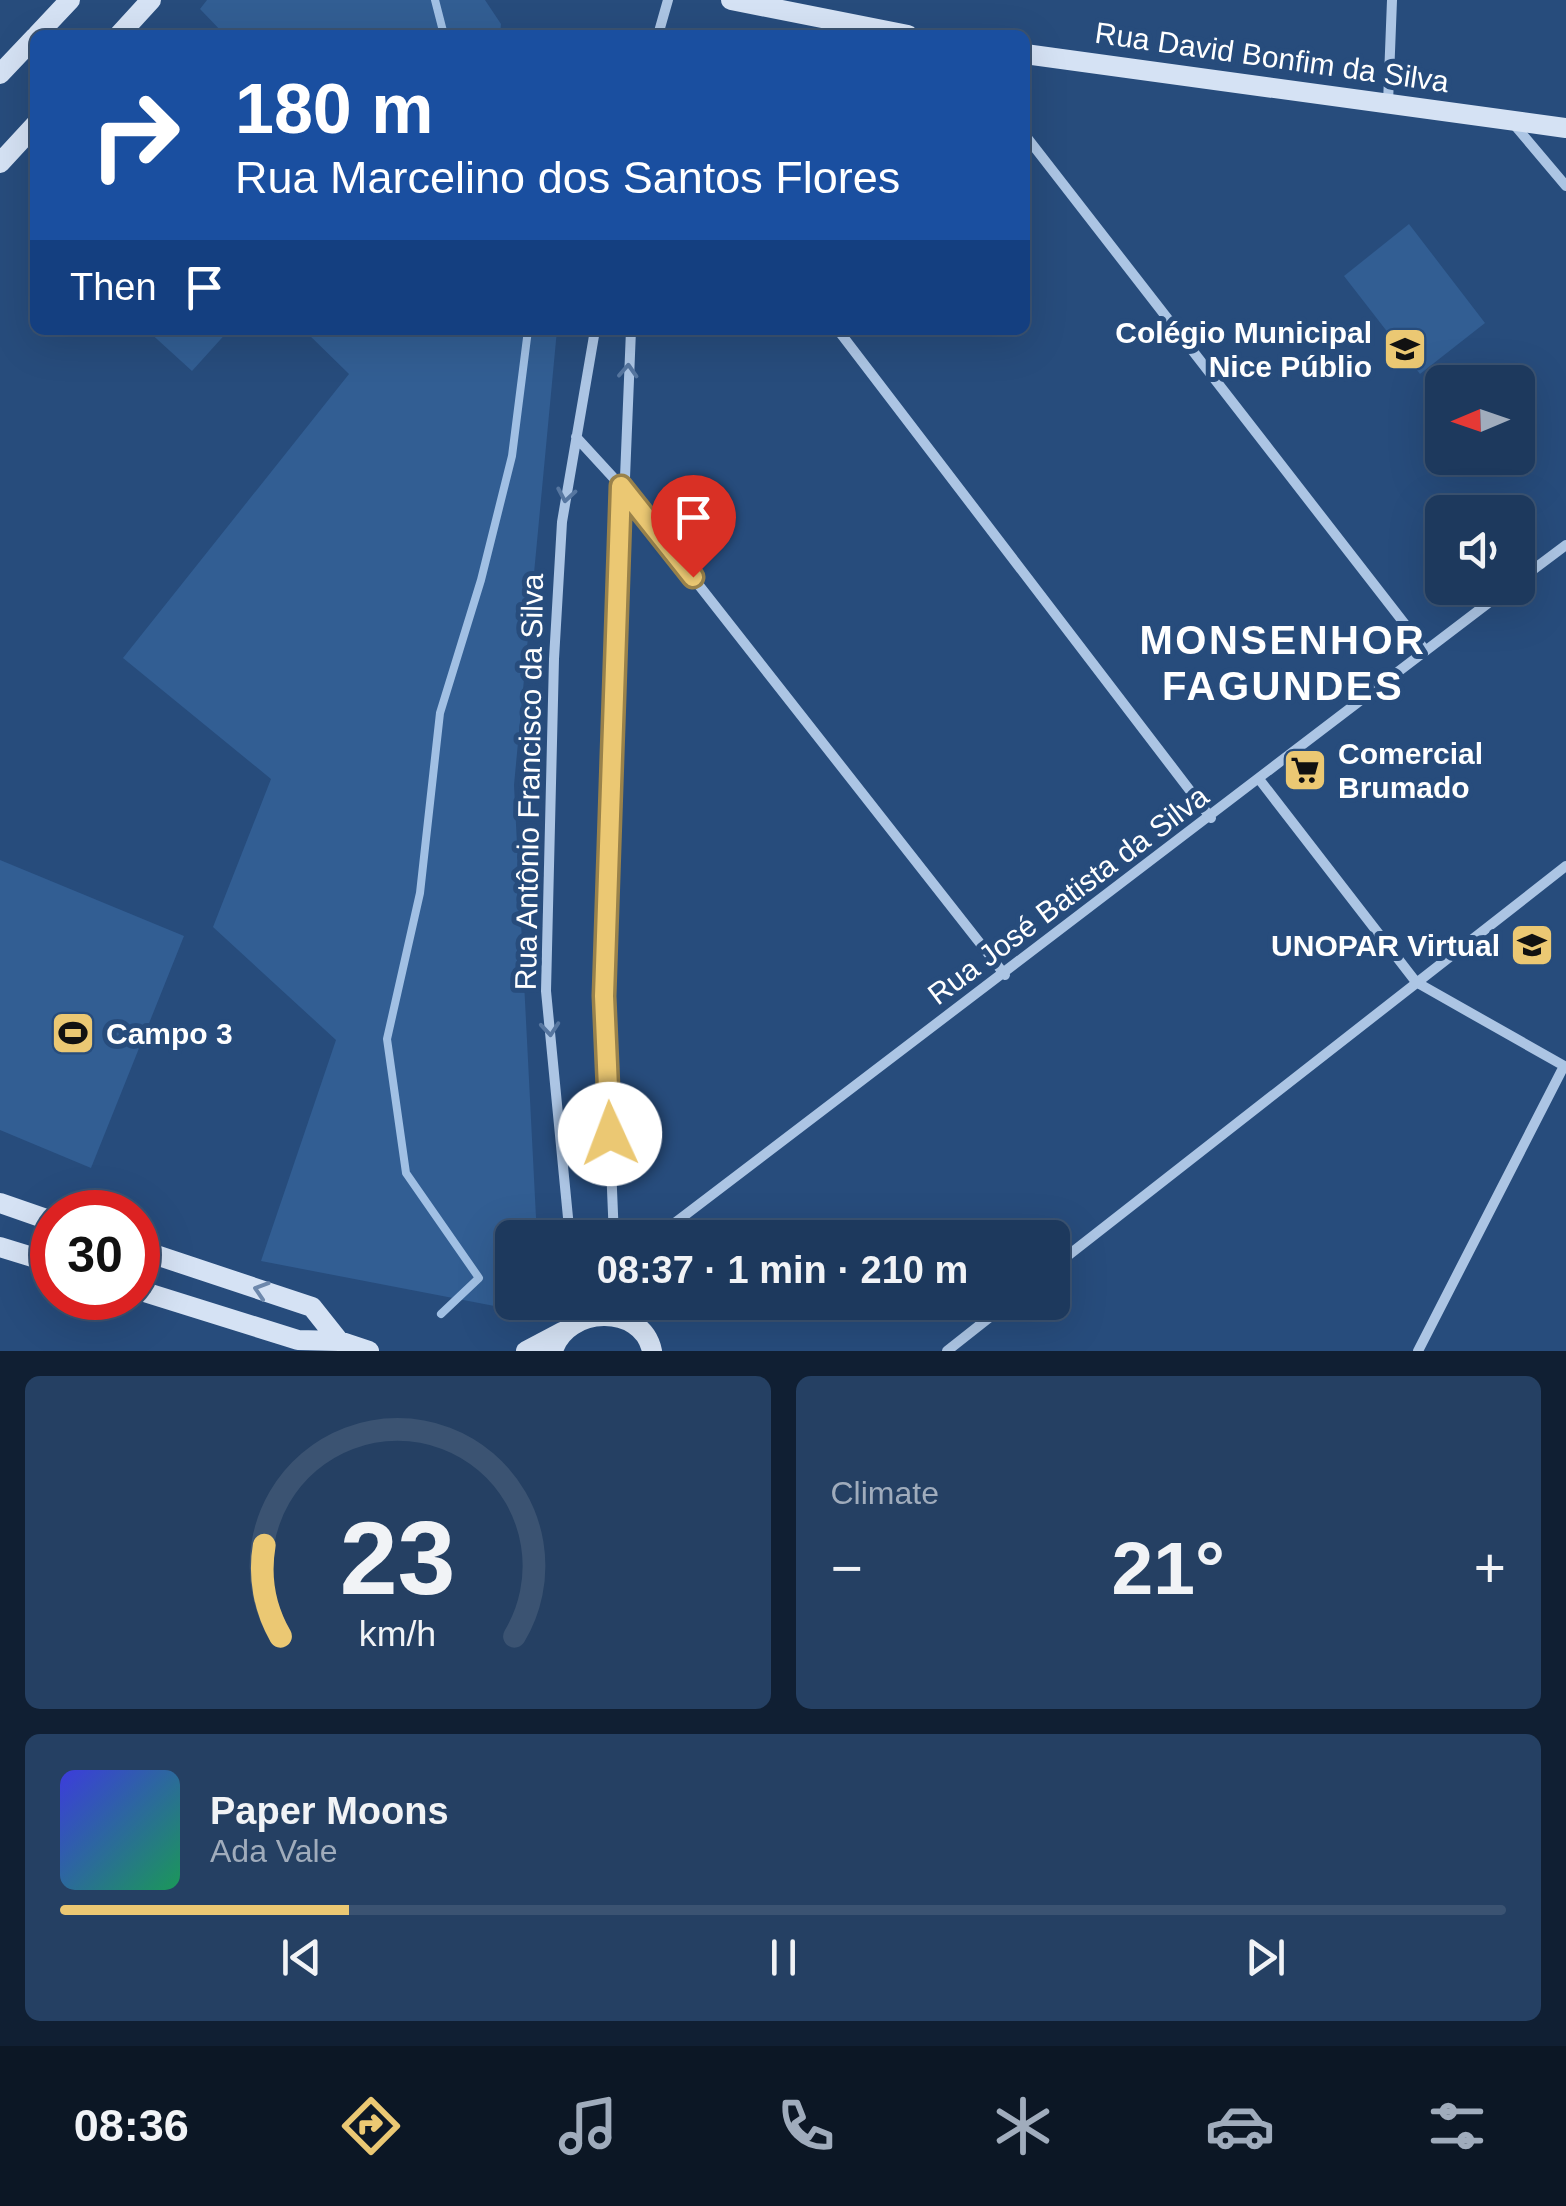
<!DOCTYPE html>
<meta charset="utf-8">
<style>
:root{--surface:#1d395d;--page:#254063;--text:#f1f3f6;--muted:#a0acbc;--line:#3b5372;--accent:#ebc873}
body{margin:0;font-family:Helvetica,sans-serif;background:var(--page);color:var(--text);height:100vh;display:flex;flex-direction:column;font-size:38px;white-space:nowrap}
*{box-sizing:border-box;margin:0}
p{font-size:32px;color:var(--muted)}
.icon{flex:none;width:55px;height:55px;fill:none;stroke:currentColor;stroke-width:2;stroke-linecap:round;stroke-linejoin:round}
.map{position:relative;height:1351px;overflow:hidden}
.side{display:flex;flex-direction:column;gap:25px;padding:25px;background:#101f33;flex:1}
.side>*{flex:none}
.banner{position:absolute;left:30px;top:30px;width:1000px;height:305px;border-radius:15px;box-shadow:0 10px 40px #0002,0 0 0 2px var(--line);background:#1a4fa0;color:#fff;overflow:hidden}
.needle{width:65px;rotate:268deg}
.buttons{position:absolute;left:1425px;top:365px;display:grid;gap:20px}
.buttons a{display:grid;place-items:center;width:110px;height:110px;border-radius:15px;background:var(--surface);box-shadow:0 10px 40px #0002,0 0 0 2px var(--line);font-size:50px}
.speed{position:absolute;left:30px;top:1190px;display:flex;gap:20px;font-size:50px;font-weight:700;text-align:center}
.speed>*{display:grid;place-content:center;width:130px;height:130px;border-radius:50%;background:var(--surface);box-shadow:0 10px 40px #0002,0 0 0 2px var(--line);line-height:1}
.speed .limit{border:15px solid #d22;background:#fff;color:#111}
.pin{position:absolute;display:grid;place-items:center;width:85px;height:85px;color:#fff;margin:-102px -42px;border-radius:50% 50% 50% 0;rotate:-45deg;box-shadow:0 0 10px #0007}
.pin .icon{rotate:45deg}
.me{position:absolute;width:110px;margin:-55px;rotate:358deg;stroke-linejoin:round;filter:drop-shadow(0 0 8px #0008)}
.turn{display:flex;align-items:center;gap:35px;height:210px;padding:0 40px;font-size:45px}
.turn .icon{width:130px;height:130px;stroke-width:2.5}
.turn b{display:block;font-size:70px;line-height:85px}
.then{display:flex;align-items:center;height:95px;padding:0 40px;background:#0003;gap:20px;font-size:38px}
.big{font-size:75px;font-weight:600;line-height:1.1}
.side .tile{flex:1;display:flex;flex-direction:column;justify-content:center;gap:15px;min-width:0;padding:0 35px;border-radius:15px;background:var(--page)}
.side .dial{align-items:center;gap:0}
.dial svg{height:260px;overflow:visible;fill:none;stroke:var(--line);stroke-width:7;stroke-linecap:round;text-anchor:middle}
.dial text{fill:var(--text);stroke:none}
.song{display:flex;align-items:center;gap:30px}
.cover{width:120px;height:120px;border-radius:15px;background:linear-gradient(135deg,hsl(240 70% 55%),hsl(150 70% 35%))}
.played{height:10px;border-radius:5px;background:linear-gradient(90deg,var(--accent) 20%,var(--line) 20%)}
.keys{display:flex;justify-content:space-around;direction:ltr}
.heat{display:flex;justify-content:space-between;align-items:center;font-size:55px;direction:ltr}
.side .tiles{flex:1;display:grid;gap:25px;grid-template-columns:1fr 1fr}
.tile:last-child{grid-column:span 2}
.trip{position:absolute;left:495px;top:1220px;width:575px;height:100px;border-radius:15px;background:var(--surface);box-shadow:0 10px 40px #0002,0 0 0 2px var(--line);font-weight:600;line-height:100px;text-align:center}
.tabs{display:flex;height:160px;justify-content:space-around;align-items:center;background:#0c1725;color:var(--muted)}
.tabs .icon{width:70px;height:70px}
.tabs .active{color:var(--accent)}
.tabs b{font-size:45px;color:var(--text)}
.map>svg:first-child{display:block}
.green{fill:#325e93}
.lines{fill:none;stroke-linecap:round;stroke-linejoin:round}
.stream{stroke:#a1c0e4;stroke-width:8}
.street{stroke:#acc5e4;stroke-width:10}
.secondary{stroke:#d5e2f4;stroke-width:20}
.oneway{stroke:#5676a0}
.oneway2{stroke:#6d88ac}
.route-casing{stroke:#99824b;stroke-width:25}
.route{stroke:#ebc873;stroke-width:18}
.labels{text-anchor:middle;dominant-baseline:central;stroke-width:10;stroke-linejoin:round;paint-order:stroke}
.street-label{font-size:30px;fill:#fff;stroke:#274c7c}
.poi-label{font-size:30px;font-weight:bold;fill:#fff;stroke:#274c7c;text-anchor:end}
.district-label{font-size:40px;font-weight:bold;letter-spacing:2.5px;fill:#fff;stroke:#274c7c}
</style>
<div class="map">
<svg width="1566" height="1351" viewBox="0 0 1566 1351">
<rect width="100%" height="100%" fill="#274c7c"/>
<path class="green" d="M207,0H485L501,24L500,35H225L200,9Z
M1409,224L1485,323L1420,374L1344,276Z
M147,330H229L192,371Z
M304,330H557L514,785L537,1237L512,1238V1302L540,1303L541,1315L261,1261L336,1040L213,927L271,779L123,658L349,374Z
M0,860L184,936L91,1168L0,1130Z"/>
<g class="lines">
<path class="stream" d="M435,0L444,35
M441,1314L479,1278L406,1173L387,1039L420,893L440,713L481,580L512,456L528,330"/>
<path class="street" d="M658,35L668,0
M1388,103L1392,0
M1512,122L1566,186
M1025,135L1425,650
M838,330L1211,818
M576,437L621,486L1005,975
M1518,581L1566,545
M1259,779L1416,982L1566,1067
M570,1238L546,991L554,659L562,522L595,330
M614,1238L604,995L631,330
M655,1238L1508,588
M1052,1268L1566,866
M632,1302L644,1328
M947,1351L1009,1302
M1418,1351L1564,1066"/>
<path class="secondary" d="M731,0L908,35
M37,35L70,0
M119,35L151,0
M1025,54L1566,128
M0,74L35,37
M0,163L35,125
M0,1203L52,1221
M0,1247L52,1263
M138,1249L312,1307L339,1341
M138,1290L298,1340L339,1341L369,1351
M526,1351L562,1332
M553,1351C566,1306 642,1303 652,1351"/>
</g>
<defs><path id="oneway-chevron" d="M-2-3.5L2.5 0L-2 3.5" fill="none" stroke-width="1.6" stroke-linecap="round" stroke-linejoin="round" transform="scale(2.5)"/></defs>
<g class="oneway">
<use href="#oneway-chevron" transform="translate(628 371) rotate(-87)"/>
<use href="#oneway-chevron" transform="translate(566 495) rotate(100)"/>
<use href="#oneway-chevron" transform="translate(550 1029) rotate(85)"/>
</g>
<use class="oneway2" href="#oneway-chevron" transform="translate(261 1290) rotate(-162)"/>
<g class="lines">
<g class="route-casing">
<path id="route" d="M610,1134L604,996L621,486L693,577"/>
</g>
<use href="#route" class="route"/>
</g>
<defs>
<g id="school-square" transform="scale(2.25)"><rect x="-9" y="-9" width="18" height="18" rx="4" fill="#ebc873" stroke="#274c7c"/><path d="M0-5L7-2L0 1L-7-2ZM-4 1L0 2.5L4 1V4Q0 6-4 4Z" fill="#111"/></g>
<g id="supermarket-square" transform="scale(2.25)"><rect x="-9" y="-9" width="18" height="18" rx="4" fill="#ebc873" stroke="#274c7c"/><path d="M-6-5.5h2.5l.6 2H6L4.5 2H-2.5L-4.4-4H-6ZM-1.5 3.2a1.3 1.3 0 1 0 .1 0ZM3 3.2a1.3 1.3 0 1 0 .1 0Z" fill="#111"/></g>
<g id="university-square" transform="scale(2.25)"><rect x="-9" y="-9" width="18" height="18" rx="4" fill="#ebc873" stroke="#274c7c"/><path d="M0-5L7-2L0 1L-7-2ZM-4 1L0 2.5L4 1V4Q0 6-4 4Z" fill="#111"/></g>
<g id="stadium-square" transform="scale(2.25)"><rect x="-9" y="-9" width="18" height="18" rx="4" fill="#ebc873" stroke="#274c7c"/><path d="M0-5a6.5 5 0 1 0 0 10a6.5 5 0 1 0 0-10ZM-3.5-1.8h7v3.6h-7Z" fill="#111"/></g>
</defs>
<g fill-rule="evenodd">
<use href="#school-square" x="1405" y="349"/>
<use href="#supermarket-square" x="1305" y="770"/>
<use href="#university-square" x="1532" y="945"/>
<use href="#stadium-square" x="73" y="1033"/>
</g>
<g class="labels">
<g class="street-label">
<text transform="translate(1272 57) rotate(8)">Rua David Bonfim da Silva</text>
<text transform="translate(529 782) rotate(-89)">Rua Antônio Francisco da Silva</text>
<text transform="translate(1068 895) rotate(-37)">Rua José Batista da Silva</text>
</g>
<g class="poi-label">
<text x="1372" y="332">Colégio Municipal<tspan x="1372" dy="34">Nice Públio</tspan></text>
<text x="1338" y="753" text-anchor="start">Comercial<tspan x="1338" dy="34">Brumado</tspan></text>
<text x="1500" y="945">UNOPAR Virtual</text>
<text x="106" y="1033" text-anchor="start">Campo 3</text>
</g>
<g class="district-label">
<text x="1283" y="640">MONSENHOR<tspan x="1283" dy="46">FAGUNDES</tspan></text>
</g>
</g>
</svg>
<div class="buttons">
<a><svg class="needle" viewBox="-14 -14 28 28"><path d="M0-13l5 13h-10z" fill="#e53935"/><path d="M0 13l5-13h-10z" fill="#a0acbc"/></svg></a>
<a><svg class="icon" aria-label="sound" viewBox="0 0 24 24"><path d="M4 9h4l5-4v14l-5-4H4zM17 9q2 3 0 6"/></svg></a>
</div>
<div class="speed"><div class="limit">30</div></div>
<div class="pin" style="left:693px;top:577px;background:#d93025"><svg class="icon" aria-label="arrive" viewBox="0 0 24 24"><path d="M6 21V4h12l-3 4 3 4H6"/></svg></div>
<svg class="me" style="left:610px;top:1134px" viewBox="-20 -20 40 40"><circle r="19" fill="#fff"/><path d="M0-13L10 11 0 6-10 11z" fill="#ebc873"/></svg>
<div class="trip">08:37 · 1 min · 210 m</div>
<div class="banner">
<div class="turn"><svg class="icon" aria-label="right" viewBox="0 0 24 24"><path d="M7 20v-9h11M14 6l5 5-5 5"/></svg><div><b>180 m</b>Rua Marcelino dos Santos Flores</div></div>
<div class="then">Then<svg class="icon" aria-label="arrive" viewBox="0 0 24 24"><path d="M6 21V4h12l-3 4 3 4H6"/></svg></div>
</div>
</div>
<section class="side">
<div class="tiles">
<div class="tile dial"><svg viewBox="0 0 100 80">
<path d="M14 69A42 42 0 1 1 86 69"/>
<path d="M14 69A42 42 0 0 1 9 41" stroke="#ebc873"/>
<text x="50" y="56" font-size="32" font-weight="700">23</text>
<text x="50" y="72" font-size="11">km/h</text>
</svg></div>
<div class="tile"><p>Climate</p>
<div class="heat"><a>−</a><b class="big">21°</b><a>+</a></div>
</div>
<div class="tile">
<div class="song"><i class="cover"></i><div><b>Paper Moons</b><p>Ada Vale</p></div></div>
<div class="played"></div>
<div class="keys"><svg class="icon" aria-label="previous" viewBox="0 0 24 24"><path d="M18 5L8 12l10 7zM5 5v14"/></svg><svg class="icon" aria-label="pause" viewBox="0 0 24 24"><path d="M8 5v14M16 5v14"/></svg><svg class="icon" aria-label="next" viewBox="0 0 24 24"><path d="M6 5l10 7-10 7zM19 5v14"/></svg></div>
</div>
</div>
</section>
<nav class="tabs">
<b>08:36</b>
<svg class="icon active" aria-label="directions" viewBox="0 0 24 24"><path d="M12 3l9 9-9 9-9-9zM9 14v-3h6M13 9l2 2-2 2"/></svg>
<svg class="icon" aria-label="music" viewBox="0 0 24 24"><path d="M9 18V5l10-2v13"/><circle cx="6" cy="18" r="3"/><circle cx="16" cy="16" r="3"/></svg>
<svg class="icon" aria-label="phone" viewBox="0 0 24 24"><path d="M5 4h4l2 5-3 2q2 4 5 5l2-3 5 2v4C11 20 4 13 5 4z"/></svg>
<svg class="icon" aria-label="climate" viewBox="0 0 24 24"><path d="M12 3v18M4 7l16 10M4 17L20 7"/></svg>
<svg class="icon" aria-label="car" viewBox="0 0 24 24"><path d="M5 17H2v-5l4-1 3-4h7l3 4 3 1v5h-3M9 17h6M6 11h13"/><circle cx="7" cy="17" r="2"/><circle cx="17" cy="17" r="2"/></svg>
<svg class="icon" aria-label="filters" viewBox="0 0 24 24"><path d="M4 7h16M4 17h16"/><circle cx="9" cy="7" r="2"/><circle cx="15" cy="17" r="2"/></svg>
</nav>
